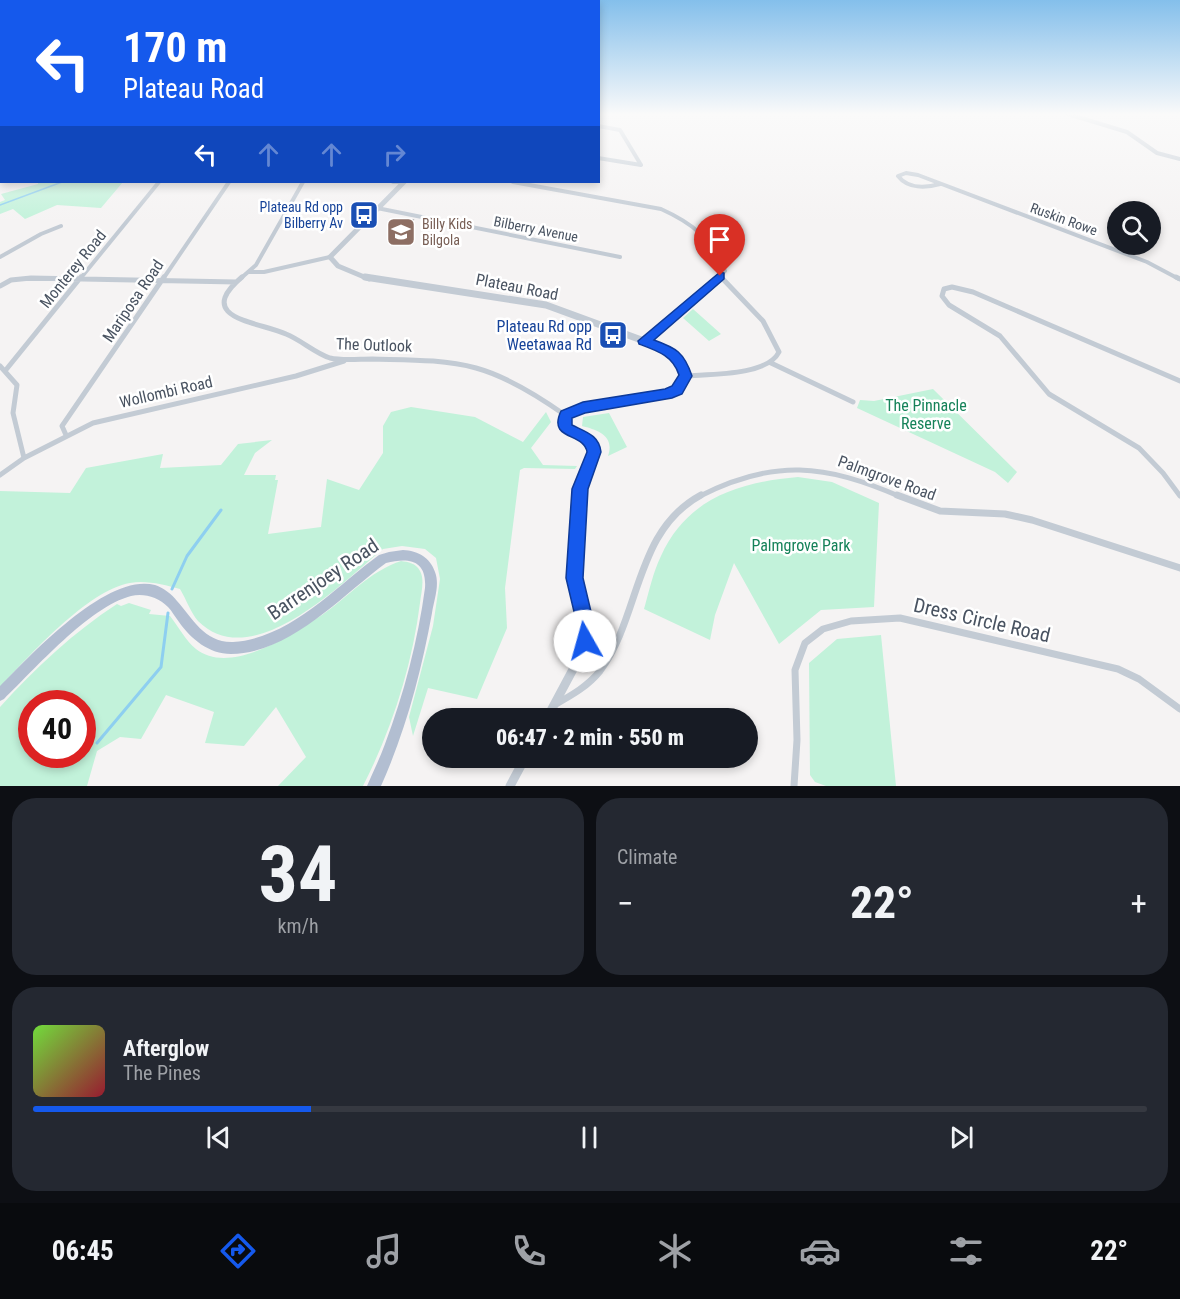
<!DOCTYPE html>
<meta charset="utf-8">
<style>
:root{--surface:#171b24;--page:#242831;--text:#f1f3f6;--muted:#9ea1a6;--line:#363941;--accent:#1559ec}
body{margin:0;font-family:"Roboto Condensed",sans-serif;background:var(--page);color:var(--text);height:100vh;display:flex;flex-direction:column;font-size:22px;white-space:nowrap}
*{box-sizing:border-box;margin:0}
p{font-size:20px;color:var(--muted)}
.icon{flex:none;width:33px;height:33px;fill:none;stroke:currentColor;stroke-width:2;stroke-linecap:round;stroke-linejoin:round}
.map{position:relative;height:786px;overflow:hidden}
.details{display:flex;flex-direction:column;gap:12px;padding:12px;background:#0d0f14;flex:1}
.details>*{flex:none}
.hud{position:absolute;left:0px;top:0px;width:600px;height:183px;box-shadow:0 3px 9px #0003;background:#1559ec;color:#fff;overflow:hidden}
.buttons{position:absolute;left:1107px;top:201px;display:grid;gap:12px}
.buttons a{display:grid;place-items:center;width:54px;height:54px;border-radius:50%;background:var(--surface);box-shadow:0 3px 9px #0003;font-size:30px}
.speed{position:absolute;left:18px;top:690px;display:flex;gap:12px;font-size:30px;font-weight:700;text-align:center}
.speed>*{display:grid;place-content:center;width:78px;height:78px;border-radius:50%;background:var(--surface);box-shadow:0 3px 9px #0003;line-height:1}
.speed .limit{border:9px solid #d22;background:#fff;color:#111}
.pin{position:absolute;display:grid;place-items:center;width:51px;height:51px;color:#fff;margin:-62px -26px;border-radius:50% 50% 50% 0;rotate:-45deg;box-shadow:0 0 6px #0007}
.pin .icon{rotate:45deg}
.me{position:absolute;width:66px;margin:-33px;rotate:353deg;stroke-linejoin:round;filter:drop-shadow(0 0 4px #0008)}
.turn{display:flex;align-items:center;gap:21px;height:126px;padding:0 24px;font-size:27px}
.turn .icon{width:78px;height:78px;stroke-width:2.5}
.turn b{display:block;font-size:42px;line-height:51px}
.lanes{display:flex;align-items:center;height:57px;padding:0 24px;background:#0003;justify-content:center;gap:30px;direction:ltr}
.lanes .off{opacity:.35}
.big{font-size:45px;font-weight:800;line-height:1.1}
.details .tile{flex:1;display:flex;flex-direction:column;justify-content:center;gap:9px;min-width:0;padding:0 21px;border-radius:24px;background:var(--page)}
.details .dial{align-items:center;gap:0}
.dial b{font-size:78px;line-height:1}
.song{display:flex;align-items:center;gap:18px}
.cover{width:72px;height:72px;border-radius:9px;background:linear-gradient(135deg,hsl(100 70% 55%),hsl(350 70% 35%))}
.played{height:6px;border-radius:3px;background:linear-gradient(90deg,var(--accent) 25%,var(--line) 25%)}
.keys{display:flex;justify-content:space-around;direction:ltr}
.heat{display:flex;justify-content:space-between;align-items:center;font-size:33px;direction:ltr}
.details .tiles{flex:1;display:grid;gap:12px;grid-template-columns:1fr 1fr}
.tile:last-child{grid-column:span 2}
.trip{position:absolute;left:422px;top:708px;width:336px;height:60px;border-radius:30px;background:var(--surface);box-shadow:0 3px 9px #0003;font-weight:800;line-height:60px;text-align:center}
.tab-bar{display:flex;height:96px;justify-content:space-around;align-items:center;background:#090b0e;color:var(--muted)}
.tab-bar .icon{width:42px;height:42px}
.tab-bar .current{color:var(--accent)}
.tab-bar b{font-size:27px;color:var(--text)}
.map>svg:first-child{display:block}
.green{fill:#c2f2da;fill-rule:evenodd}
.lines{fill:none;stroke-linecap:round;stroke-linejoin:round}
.stream-far1{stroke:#8ecff0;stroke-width:1.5}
.stream{stroke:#8ecff0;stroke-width:3}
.minor-far2{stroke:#c3cbd4;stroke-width:4}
.minor-far1{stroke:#c3cbd4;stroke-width:5}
.minor{stroke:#c3cbd4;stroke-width:7}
.tertiary-far2{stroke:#c3cbd4;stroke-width:5}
.tertiary-far1{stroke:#c3cbd4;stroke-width:7}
.tertiary{stroke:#c3cbd4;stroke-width:9}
.primary{fill:#b2bed1;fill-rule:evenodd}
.wall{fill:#b2b4b9}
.shaded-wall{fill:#919296}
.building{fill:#cfd1d7;stroke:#919296;stroke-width:1.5}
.route{fill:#1559ec;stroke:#0e3a99;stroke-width:1.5}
.labels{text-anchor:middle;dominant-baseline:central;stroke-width:5;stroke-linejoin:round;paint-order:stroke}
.far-transit-label{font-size:14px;fill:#164399;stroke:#fff;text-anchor:end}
.far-street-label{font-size:14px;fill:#495361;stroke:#fff}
.far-education-label{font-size:14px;fill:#785e54;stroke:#fff;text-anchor:start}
.street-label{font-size:16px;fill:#495361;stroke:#fff}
.transit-label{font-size:16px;fill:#164399;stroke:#fff;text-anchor:end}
.park-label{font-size:16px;fill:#158259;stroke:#fff}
.near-street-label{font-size:20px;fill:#495361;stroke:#fff}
</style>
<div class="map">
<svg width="1180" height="786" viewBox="0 0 1180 786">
<rect width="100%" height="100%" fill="#f5f3f3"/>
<path class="green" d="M38,182H123L101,208L57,205L25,219L13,209L0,214V202L5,200L1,194L38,184Z
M693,309L721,334L709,341L683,318Z
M933,389L1017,472L1008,483L995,472L857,408L860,400L874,401Z
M411,407L475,417L523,442L546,412L551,422L531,448L543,465L577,466L575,469L524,468L520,470L505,588L507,628L477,699L428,688L413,736L409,717L433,626L440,579L436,558L425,549L402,546L383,549C342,583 252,675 198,621C191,613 186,599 180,589C164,585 147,580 130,583C88,590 29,656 0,687V491L70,493L86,468L163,454L160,468L221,465L238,444L272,440L255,453L244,475H276L275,480H278L268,534L321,527L327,479L359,490L383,453V426L391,412Z
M609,413L627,447L608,456C615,436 598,430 582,426L583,417Z
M798,477L832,482L879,503L874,607L821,610L779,644L734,563L715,615L710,640L644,609C649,592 653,572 661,556C687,498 740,482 798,477Z
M401,561C408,562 416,563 420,571C425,580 421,593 420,603C412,666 392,729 363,786H278L306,757L276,707L244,746L205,743L214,712L166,695L141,739L120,737L97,751L87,786H0V707C35,668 74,632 117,604L121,606L129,603L151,610L149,614L170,616C178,626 186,641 196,649C230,676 291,635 322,615C348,597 370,571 401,561ZM32,704H82V754H32Z
M881,635L896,786H826L815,782L810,775L809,663L837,639Z"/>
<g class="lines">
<path class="stream-far1" d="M0,205L62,182"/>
<path class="stream" d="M172,589L187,556L221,510
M97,743L161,667L168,613"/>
<path class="minor-far2" d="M1068,114L1127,132L1157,153L1180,159
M598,126L620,130L641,165
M598,158L641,165
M393,182H404
M513,182L661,209C690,222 715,240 725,271L716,279
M940,184C926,188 908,189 898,176L906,173L918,175L1147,262L1179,279
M377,208L620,257
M0,257L41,234L61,226
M249,272H264L330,257
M720,276L723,279
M24,279H65
M80,279L159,182
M163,279L229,182
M240,279L256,265L303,182"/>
<path class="minor-far1" d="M242,277C192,319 260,322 286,334C301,340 315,353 330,358C342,361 359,359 372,359C406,360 443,359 476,368C505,376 541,398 565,415
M1176,277L1180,279
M0,286L11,280L31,278L236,282
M644,341L718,277
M771,363L853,402
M0,366L17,385L13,413L24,458
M5,371L81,277
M685,376C710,374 767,376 779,352L763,321L721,277
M1180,381L973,292L952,287L944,289L942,296L949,305L1000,336L1049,394L1139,448L1163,473L1180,496
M66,435L62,426L164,277
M0,475L24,458L93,423L296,376L344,361
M698,497C774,458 825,464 901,497"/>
<path class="minor" d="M897,495L940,511L1005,514L1032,520L1180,568
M556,704C572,695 588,686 600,671C641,616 634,531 701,495
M794,786L797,740L795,670L805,643L823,629L851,621L900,618L1118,669L1139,679L1180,709"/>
<path class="tertiary-far2" d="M369,279L338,266L330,257L404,182"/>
<path class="tertiary-far1" d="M365,277L546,305L666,349L681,361L685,373C683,378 682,382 679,386C656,406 596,400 565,415L567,428L588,441L594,452L580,489L579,497"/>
<path class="tertiary" d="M547,718L578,660L585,641L584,620L574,578L580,495
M510,786L525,758"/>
<path class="primary" d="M403,550C418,551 430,557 435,572C440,585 434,600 432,613C421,673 406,730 381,786H367C373,772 380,758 385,744C404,694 418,640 425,588C427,560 409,557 386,563C341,596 291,653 231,654C209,654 191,639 179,622C175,617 172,611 168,607C158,597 144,593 131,596C89,607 35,669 4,699L0,701V686C31,655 107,572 155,585C162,587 173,595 177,601C193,619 205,643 233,642C291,638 335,587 379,555L389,552Z"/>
</g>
<path class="wall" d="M414,223L400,238L392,237V234Z"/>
<path class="shaded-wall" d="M413,220L414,223L400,238V236Z"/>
<path class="building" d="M405,219L413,220L400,236L392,234Z"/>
<linearGradient id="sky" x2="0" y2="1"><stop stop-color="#84bfeb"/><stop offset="0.51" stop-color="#fafafa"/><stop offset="1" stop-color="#fafafa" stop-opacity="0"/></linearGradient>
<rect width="1180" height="224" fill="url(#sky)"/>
<path class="route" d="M720,272L724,273V279L654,340C676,348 684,352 692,376L682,394L672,398L585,413L572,418V425C586,432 599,435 601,452L588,489L583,578L593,620L594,641L591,647L585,650L578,647L576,641V620L566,578L572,489L587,452C584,432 547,441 561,411L583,402L665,389L672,386L679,375C673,356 658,351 639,344L638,341Z"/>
<defs>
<g id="bus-square" transform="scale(1.5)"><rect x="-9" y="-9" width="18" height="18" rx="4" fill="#1a4fb4" stroke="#fff"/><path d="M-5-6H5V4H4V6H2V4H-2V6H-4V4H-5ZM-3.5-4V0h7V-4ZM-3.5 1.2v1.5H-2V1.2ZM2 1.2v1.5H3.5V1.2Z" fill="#fff"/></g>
<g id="school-square" transform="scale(1.5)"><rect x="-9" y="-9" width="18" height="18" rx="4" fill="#8d6e63" stroke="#fff"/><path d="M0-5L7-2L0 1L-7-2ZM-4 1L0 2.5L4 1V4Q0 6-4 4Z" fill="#fff"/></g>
</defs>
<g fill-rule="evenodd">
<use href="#bus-square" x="364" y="215"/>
<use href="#school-square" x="401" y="232"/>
<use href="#bus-square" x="613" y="335"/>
</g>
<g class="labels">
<g class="far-transit-label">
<text x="343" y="207">Plateau Rd opp<tspan x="343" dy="16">Bilberry Av</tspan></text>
</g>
<g class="far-street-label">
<text transform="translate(1064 219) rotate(20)">Ruskin Rowe</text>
<text transform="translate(536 229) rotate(11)">Bilberry Avenue</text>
</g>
<g class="far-education-label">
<text x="422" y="224">Billy Kids<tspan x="422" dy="16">Bilgola</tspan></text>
</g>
<g class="street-label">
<text transform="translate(73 269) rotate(-51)">Monterey Road</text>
<text transform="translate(517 287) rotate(11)">Plateau Road</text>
<text transform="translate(133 301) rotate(-56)">Mariposa Road</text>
<text transform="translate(374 345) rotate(2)">The Outlook</text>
<text transform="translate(166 392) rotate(-13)">Wollombi Road</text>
<text transform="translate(887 478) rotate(20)">Palmgrove Road</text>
</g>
<g class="transit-label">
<text x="592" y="326">Plateau Rd opp<tspan x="592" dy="18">Weetawaa Rd</tspan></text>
</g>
<g class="park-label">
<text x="926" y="405">The Pinnacle<tspan x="926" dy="18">Reserve</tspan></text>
<text x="801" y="545">Palmgrove Park</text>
</g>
<g class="near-street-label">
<text transform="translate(323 579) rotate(-34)">Barrenjoey Road</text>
<text transform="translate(982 620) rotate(13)">Dress Circle Road</text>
</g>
</g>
</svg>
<div class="buttons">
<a><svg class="icon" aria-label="search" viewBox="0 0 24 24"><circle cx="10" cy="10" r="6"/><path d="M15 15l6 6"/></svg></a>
</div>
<div class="speed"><div class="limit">40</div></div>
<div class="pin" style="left:720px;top:276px;background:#d93025"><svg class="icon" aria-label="arrive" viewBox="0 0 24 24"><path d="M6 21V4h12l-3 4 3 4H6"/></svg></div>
<svg class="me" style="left:585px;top:641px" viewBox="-20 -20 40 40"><circle r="19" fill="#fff"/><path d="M0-13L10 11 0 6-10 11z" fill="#1559ec"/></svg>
<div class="trip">06:47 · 2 min · 550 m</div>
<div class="hud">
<div class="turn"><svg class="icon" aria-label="left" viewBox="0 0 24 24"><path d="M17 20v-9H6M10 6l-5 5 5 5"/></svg><div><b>170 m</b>Plateau Road</div></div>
<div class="lanes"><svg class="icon" aria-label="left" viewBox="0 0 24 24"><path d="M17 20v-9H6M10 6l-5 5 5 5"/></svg><svg class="icon off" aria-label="ahead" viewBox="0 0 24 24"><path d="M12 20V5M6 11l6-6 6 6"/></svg><svg class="icon off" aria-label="ahead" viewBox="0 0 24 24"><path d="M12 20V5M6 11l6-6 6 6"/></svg><svg class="icon off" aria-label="right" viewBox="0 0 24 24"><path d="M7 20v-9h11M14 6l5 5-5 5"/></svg></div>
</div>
</div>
<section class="details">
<div class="tiles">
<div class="tile dial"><b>34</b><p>km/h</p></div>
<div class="tile"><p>Climate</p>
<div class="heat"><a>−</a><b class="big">22°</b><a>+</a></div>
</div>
<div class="tile">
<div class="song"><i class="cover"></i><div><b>Afterglow</b><p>The Pines</p></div></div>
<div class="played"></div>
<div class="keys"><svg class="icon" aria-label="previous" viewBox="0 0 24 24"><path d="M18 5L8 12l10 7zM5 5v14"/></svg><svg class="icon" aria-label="pause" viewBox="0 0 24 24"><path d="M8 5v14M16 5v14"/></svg><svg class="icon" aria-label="next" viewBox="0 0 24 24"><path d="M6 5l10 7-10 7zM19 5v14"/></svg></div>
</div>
</div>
</section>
<nav class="tab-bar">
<b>06:45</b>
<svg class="icon current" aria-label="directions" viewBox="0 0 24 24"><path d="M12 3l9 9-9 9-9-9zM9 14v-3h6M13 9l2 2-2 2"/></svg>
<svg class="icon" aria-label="music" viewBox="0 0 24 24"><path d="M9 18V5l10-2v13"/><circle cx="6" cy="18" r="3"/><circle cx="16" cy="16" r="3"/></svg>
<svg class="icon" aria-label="phone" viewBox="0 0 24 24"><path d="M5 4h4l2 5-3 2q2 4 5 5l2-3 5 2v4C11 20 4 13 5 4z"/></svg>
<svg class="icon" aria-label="climate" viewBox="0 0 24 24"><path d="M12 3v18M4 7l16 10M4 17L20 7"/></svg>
<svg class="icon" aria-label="car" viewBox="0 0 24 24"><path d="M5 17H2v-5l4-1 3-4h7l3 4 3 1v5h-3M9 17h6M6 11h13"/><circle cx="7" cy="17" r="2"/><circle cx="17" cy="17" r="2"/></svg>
<svg class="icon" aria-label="filters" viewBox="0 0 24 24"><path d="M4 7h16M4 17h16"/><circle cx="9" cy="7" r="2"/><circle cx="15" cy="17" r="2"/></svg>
<b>22°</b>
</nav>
